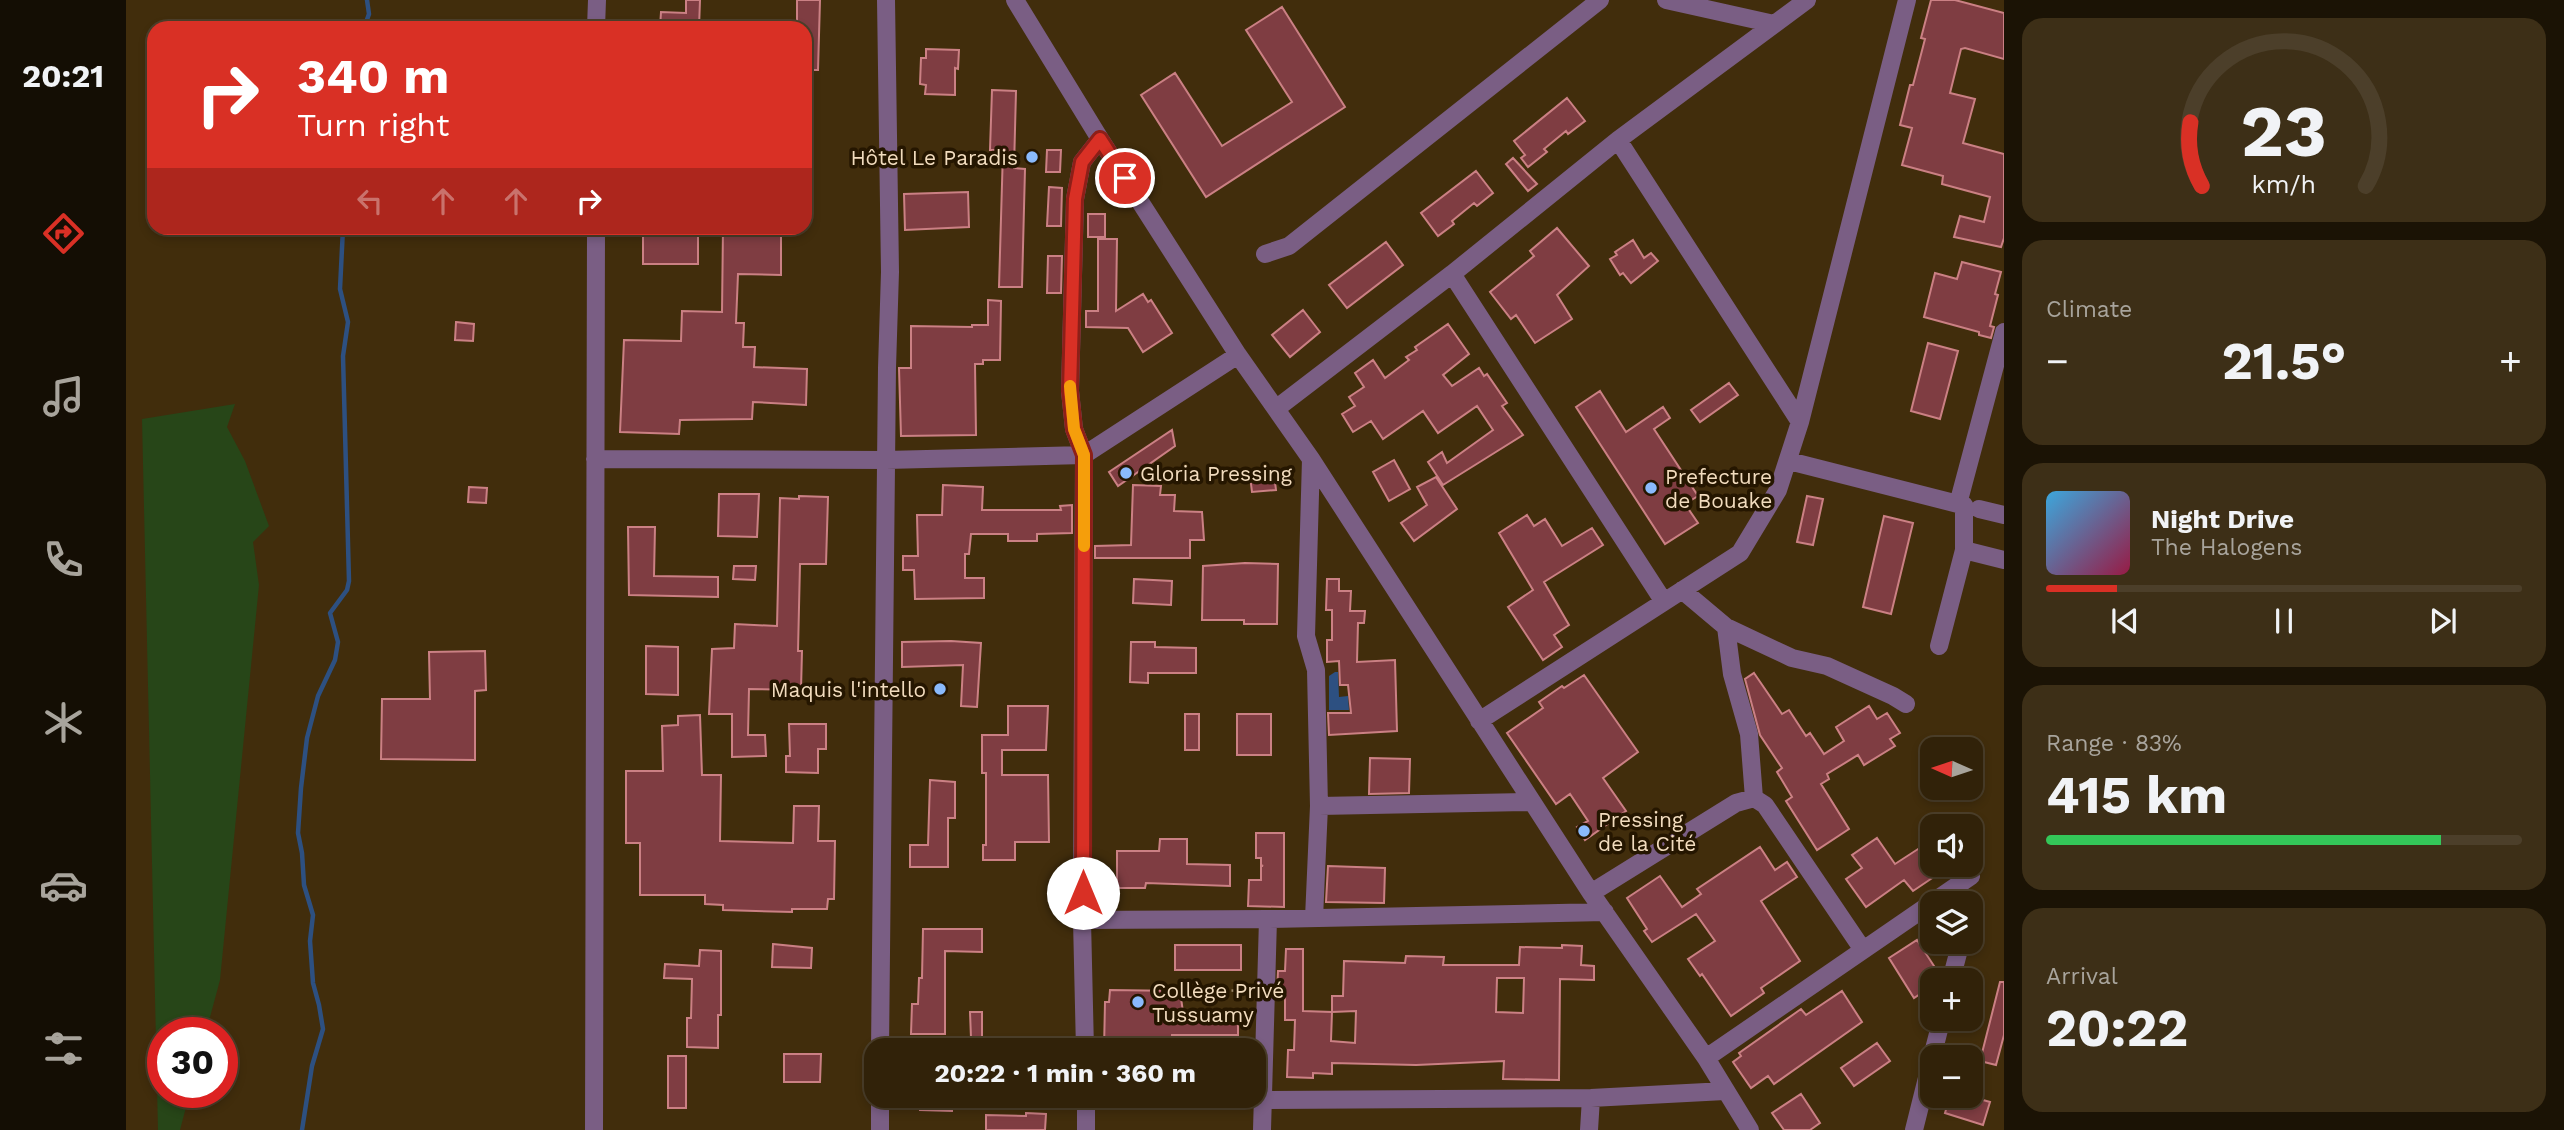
<!DOCTYPE html>
<meta charset="utf-8">
<style>
:root{--surface:#312209;--page:#3d2f17;--text:#f1f3f6;--muted:#a8a49c;--line:#4c3f2a;--accent:#d93025}
body{margin:0;font-family:"Work Sans",sans-serif;background:var(--page);color:var(--text);height:100vh;display:flex;flex-direction:column;font-size:26px;white-space:nowrap}
*{box-sizing:border-box;margin:0}
p{font-size:23px;color:var(--muted)}
.icon{flex:none;width:38px;height:38px;fill:none;stroke:currentColor;stroke-width:2;stroke-linecap:round;stroke-linejoin:round}
.map{position:relative;flex:1;overflow:hidden}
.drawer{display:flex;flex-direction:column;gap:18px;padding:18px;background:#1b1305;width:560px}
.drawer>*{flex:none}
.top-card{position:absolute;left:21px;top:21px;width:665px;height:214px;border-radius:21px;box-shadow:0 4px 10px #0003,0 0 0 2px var(--line);background:#d93025;color:#fff;overflow:hidden}
.needle{width:46px;rotate:273deg}
.buttons{position:absolute;left:1794px;top:737px;display:grid;gap:14px}
.buttons a{display:grid;place-items:center;width:63px;height:63px;border-radius:14px;background:var(--surface);box-shadow:0 4px 10px #0003,0 0 0 2px var(--line);font-size:35px}
.speed{position:absolute;left:21px;top:1017px;display:flex;gap:14px;font-size:35px;font-weight:700;text-align:center}
.speed>*{display:grid;place-content:center;width:91px;height:91px;border-radius:50%;background:var(--surface);box-shadow:0 4px 10px #0003,0 0 0 2px var(--line);line-height:1}
.speed .limit{border:10px solid #d22;background:#fff;color:#111}
.pin{position:absolute;display:grid;place-items:center;width:60px;height:60px;color:#fff;margin:-30px;border:4px solid #fff;border-radius:50%;box-shadow:0 2px 7px #0007}
.me{position:absolute;width:77px;margin:-38px;rotate:0deg;stroke-linejoin:round;filter:drop-shadow(0 0 5px #0008)}
.turn{display:flex;align-items:center;gap:24px;height:147px;padding:0 35px;font-size:32px}
.turn .icon{width:91px;height:91px;stroke-width:2.5}
.turn b{display:block;font-size:49px;line-height:60px}
.lanes{display:flex;align-items:center;height:66px;padding:0 35px;background:#0003;justify-content:center;gap:35px;direction:ltr}
.lanes .off{opacity:.35}
.big{font-size:52px;font-weight:700;line-height:1.1}
.drawer .widget{flex:1;display:flex;flex-direction:column;justify-content:center;gap:10px;min-width:0;padding:0 24px;border-radius:21px;background:var(--page)}
.drawer .dial{align-items:center;gap:0}
.dial svg{height:182px;overflow:visible;fill:none;stroke:var(--line);stroke-width:7;stroke-linecap:round;text-anchor:middle}
.dial text{fill:var(--text);stroke:none}
.song{display:flex;align-items:center;gap:21px}
.cover{width:84px;height:84px;border-radius:10px;background:linear-gradient(135deg,hsl(200 70% 55%),hsl(340 70% 35%))}
.played{height:7px;border-radius:4px;background:linear-gradient(90deg,var(--accent) 15%,var(--line) 15%)}
.keys{display:flex;justify-content:space-around;direction:ltr}
.heat{display:flex;justify-content:space-between;align-items:center;font-size:38px;direction:ltr}
.charge{height:10px;border-radius:5px;background:linear-gradient(90deg,#34c759 83%,var(--line) 0)}
.trip{position:absolute;left:738px;top:1038px;width:402px;height:70px;border-radius:21px;background:var(--surface);box-shadow:0 4px 10px #0003,0 0 0 2px var(--line);font-weight:700;line-height:70px;text-align:center}
main{display:flex;flex:1;min-height:0}
.tabs{display:flex;flex-direction:column;width:126px;justify-content:space-around;align-items:center;background:#140e04;color:var(--muted)}
.tabs .icon{width:49px;height:49px}
.tabs .active{color:var(--accent)}
.tabs b{font-size:32px;color:var(--text)}
.map>svg:first-child{display:block}
.green{fill:#274618}
.water{fill:#2d5081}
.lines{fill:none;stroke-linecap:round;stroke-linejoin:round}
.stream{stroke:#2d5081;stroke-width:4.5}
.building{fill:#7f3d42;stroke:#cb8084;stroke-width:2;fill-rule:evenodd}
.path{stroke:#9b8667;stroke-width:2.5;stroke-dasharray:3.5 5;stroke-linecap:butt}
.minor{stroke:#7a5e84;stroke-width:18}
.route-casing{stroke:#8d1f18;stroke-width:18}
.route{stroke:#d93025;stroke-width:12}
.slow{stroke:#f59e0b;stroke-width:12}
.poi-dot{fill:#8abafc;stroke:#251600;stroke-width:2.5}
.labels{text-anchor:middle;dominant-baseline:central;stroke-width:7;stroke-linejoin:round;paint-order:stroke}
.poi-label{font-size:21px;fill:#f2dcbe;stroke:#251600;text-anchor:start}
</style>
<main>
<nav class="tabs">
<b>20:21</b>
<svg class="icon active" aria-label="directions" viewBox="0 0 24 24"><path d="M12 3l9 9-9 9-9-9zM9 14v-3h6M13 9l2 2-2 2"/></svg>
<svg class="icon" aria-label="music" viewBox="0 0 24 24"><path d="M9 18V5l10-2v13"/><circle cx="6" cy="18" r="3"/><circle cx="16" cy="16" r="3"/></svg>
<svg class="icon" aria-label="phone" viewBox="0 0 24 24"><path d="M5 4h4l2 5-3 2q2 4 5 5l2-3 5 2v4C11 20 4 13 5 4z"/></svg>
<svg class="icon" aria-label="climate" viewBox="0 0 24 24"><path d="M12 3v18M4 7l16 10M4 17L20 7"/></svg>
<svg class="icon" aria-label="car" viewBox="0 0 24 24"><path d="M5 17H2v-5l4-1 3-4h7l3 4 3 1v5h-3M9 17h6M6 11h13"/><circle cx="7" cy="17" r="2"/><circle cx="17" cy="17" r="2"/></svg>
<svg class="icon" aria-label="filters" viewBox="0 0 24 24"><path d="M4 7h16M4 17h16"/><circle cx="9" cy="7" r="2"/><circle cx="15" cy="17" r="2"/></svg>
</nav>
<div class="map">
<svg width="1878" height="1130" viewBox="0 0 1878 1130">
<rect width="100%" height="100%" fill="#412d0c"/>
<path class="green" d="M109,404L101,427L119,461L143,526L127,542L133,585L94,980L80,1032H37V1092H64L54,1130H32L16,419Z"/>
<path class="water" d="M1209,672H1212L1213,697L1222,696L1223,710H1203V676Z"/>
<g class="lines">
<path class="stream" d="M238,28L243,14L241,0
M176,1130L186,1066L197,1029L193,1005L187,983L184,941L187,915L178,885L176,853L172,833L175,788L181,738L192,696L209,660L212,642L204,613L221,590L223,581L217,356L222,322L214,289L217,228"/>
</g>
<path class="building" d="M560,0H574L573,28H534L535,12L560,13Z
M671,0H694L692,70H679V28H671Z
M1805,0H1829L1878,13V59L1839,48L1835,49L1824,93L1849,99L1837,143L1878,154V238L1875,247L1828,237L1834,216L1858,222L1864,197L1816,184L1817,176L1776,165L1786,128L1774,125L1784,85H1787L1799,39L1795,38Z
M1156,7L1219,107L1080,197L1015,95L1049,73L1096,146L1166,102L1120,30Z
M800,49L833,50L832,69L829,68V95L799,94L800,85L794,84L795,58H800Z
M866,90L890,91L888,168L899,169L896,287H873L877,150H864Z
M1441,98L1459,121L1442,134L1440,131L1418,149L1421,152L1402,167L1395,158L1399,155L1388,141Z
M921,150H935L934,172H920Z
M1387,158L1411,184L1402,191L1380,164Z
M1350,171L1367,193L1351,206L1348,203L1326,221L1328,224L1312,236L1295,213Z
M923,187L936,188L935,226H921Z
M842,192L843,227L779,230L778,194Z
M962,214H979V237H962Z
M597,228H655V275L612,274L610,323H618L617,347H629L628,367L681,369L680,405L627,402L626,419L554,420L553,434L494,432L498,340L555,341L556,311L596,312Z
M1431,228L1463,266L1431,295L1446,319L1409,343L1390,315L1385,319L1364,292L1408,256L1404,251Z
M517,229H572V264H517Z
M972,239H991L990,311L1017,294L1022,302L1025,300L1046,333L1017,352L1002,328L960,327V311H972Z
M1507,240L1518,258L1525,253L1532,261L1505,283L1497,273L1494,275L1484,259L1491,255L1489,252Z
M1260,242L1277,265L1221,308L1203,285Z
M922,256H936L935,293H921Z
M1836,262L1875,272L1869,294L1872,295L1864,326L1868,327L1865,338L1853,335V332L1798,317L1809,273L1831,279Z
M862,300L875,301L874,360H857V364H849L850,435L775,436L773,368H785V326L846,327V325H862Z
M1177,310L1194,332L1164,357L1146,335Z
M330,322L348,324L347,341L329,340Z
M1322,324L1343,354L1317,375L1326,386L1353,368L1358,376L1361,374L1381,403L1376,406L1397,435L1317,485L1302,462L1316,452L1321,463L1367,430L1351,406L1312,433L1297,411L1257,439L1245,421L1227,432L1216,414L1229,406L1223,397L1238,387L1229,373L1247,360L1259,378L1283,360L1280,357L1291,350L1289,347Z
M1802,343L1832,351L1814,419L1785,411Z
M1603,383L1612,395L1574,422L1565,410Z
M1474,391L1500,432L1537,407L1544,418L1528,429L1572,496L1559,504L1572,523L1539,544L1450,407Z
M1046,430L1049,446L992,486L983,472Z
M1268,460L1284,489L1263,501L1247,472Z
M1148,474L1150,490L1126,492L1124,476Z
M1310,477L1331,509L1288,541L1275,523L1301,505L1291,487Z
M817,485L857,487L856,510H935L934,506L946,505V533L911,534V541H882V534H845L843,554H839V578H858V598L789,599L788,570H777V556H792L791,515H816Z
M1007,485L1035,486L1034,495H1049L1048,511L1076,512L1078,540H1064V558H969V546L1005,545Z
M343,487L361,488L360,503L342,502Z
M593,494H633L631,537L592,536Z
M673,496L702,497L700,564H674L672,651H676L675,690L623,689L622,735H639L640,756L606,757V714H583L586,649L608,648L609,624L651,626L654,498L673,499Z
M1681,496L1697,499L1687,545L1671,542Z
M1401,515L1408,526L1419,519L1436,546L1466,528L1477,545L1418,582L1443,625L1428,635L1436,647L1417,660L1382,607L1407,590L1373,533Z
M1758,516L1787,523L1765,614L1737,607Z
M502,527H529L528,576L592,577V597L503,595Z
M1119,563L1152,564L1151,624H1118V620H1076L1077,566Z
M608,566H630L629,580L607,579Z
M1008,579L1046,581L1045,605L1007,603Z
M1201,579H1213V591H1225L1224,611H1239L1238,623H1232L1231,662L1269,660L1271,731L1203,735L1202,713H1225L1222,685H1214L1213,661L1201,662V640H1206V610H1200Z
M825,641L855,643L851,707L835,706L837,665L776,667V642Z
M1005,642H1029V647L1070,648V673H1022V683L1004,682Z
M520,646L552,647V695L520,694Z
M359,651L360,690L349,691V760L255,759L256,699H304L303,652Z
M1628,673L1656,714L1663,710L1680,736L1684,733L1698,754L1718,741L1710,727L1743,706L1751,719L1761,713L1774,733L1764,739L1769,746L1738,765L1732,755L1701,774L1703,779L1695,784L1723,829L1691,850L1660,801L1666,797L1651,772L1656,768L1634,735L1619,679Z
M1458,675L1512,752L1477,778L1500,811L1459,840L1451,827L1462,821L1444,794L1430,804L1381,733L1417,708L1413,702L1436,686L1438,688Z
M882,706H922L920,750H876V775H922L923,842H889V860H857V845H860V773H856V735H882Z
M1059,714H1073V750H1059Z
M1111,714H1145V755H1111Z
M574,715L576,775H595L594,841L667,843L668,806H693L692,841H709L708,899H702L701,909H666V912L597,910V905L579,904V895H514V843H500V771H537L536,726L552,725V716Z
M663,724H700V749H692V773L660,772V756H664Z
M1244,758L1284,759L1283,793L1243,794Z
M804,780L829,782V818H822V867H784V845H802Z
M1130,833H1158V907L1122,906L1123,880H1135V866H1137L1135,865V858H1130Z
M1751,838L1769,864L1806,840V864H1827L1787,891L1778,880L1740,907L1720,879L1736,868L1726,855Z
M1034,839H1061V864L1104,865V886L1020,883L1019,888H991V851H1033Z
M1634,847L1649,870L1661,862L1671,877L1635,901L1674,961L1635,988L1638,993L1605,1016L1576,974L1574,976L1562,959L1589,941L1570,914L1526,942L1518,931L1521,929L1501,898L1534,876L1556,907L1575,894L1571,889Z
M1202,866L1259,868L1258,903L1200,902Z
M797,929H856V952L819,951V1034H785L786,1004H792L793,978H796Z
M1791,940L1810,969L1806,971L1808,974L1804,977L1806,986L1788,998L1763,958Z
M647,944L686,948L685,968L646,967Z
M1049,945H1115V970H1049Z
M1436,945L1456,946L1455,965L1468,966V980L1434,979L1433,1080L1377,1079L1378,1061L1290,1065L1206,1063V1074L1187,1073V1078L1161,1077L1162,1050H1168L1169,1020H1159V993H1151L1152,971H1159L1160,949H1177V1011L1206,1012L1205,1041L1229,1043L1230,1011L1206,1012V996H1217L1218,961L1279,963L1280,956L1318,957L1317,965H1393L1394,947L1436,948ZM1371,978H1398L1397,1013L1370,1012Z
M574,950L595,951V1015H592V1048L561,1047V1018H565L566,979L538,978L539,964L573,966Z
M1874,982H1878V1035L1870,1065L1854,1061Z
M984,990L1054,991L1057,1012L1112,1013V1035H1046L1045,1050H978L979,1002H983Z
M1716,991L1736,1022L1648,1084L1642,1076L1625,1088L1607,1062L1615,1056L1613,1053L1675,1009L1680,1015Z
M844,1012H856V1038H845Z
M1751,1043L1764,1061L1728,1086L1715,1068Z
M658,1054H695L694,1082H658Z
M542,1056H560V1108H542Z
M1675,1094L1694,1123L1684,1130H1658L1646,1113Z
M794,1096H827L826,1111L794,1110Z
M1824,1096H1843L1864,1102L1857,1125L1819,1113Z
M900,1113L920,1114L919,1130H860V1115L900,1116Z"/>
<g class="lines">
<path class="path" d="M1080,990L1125,991"/>
<path class="minor" d="M889,0L974,139L1112,355L1185,459L1465,893L1580,1058L1624,1130
M1540,0L1648,24
M470,28L471,0
M1492,140L1674,422
M1139,254L1163,246L1474,0
M1326,274L1538,602
M1151,408L1326,274L1492,140L1681,0
M469,459L760,460L958,455L1112,355
M1185,459L1180,636L1190,670L1193,806L1188,918
M1663,461L1832,504L1878,332
M1853,509L1878,515
M1838,550L1878,560
M1556,590L1600,627L1666,658L1701,666L1767,696L1780,704
M1600,627L1606,674L1623,734L1628,798
M1813,646L1838,550V505
M1353,721L1614,553L1652,490L1674,422L1781,0
M1193,806L1405,802
M1465,893L1610,803L1628,798L1639,805L1737,950
M956,920L1142,919L1479,912
M1825,980L1835,942
M754,1050L761,368L764,272L760,0
M959,1050L956,920L958,455L948,429L944,391L949,199L956,162L974,139
M1806,1057L1816,1018
M1580,1058L1845,876
M960,1096V1130
M1137,1100L1465,1098L1599,1091
M468,1130L470,228
M754,1130V1096
M1136,1130L1142,919
M1463,1130L1465,1098
M1788,1130L1806,1058"/>
</g>
<g class="lines">
<g class="route-casing">
<path id="route" d="M957,893L958,455L948,429L944,391L949,199L956,162L974,139L999,178"/>
</g>
<use href="#route" class="route"/>
<path class="slow" d="M944,386L948,429L958,455V546"/>
</g>
<g class="poi-dot">
<circle cx="906" cy="157" r="7"/>
<circle cx="1000" cy="473" r="7"/>
<circle cx="1525" cy="488" r="7"/>
<circle cx="814" cy="689" r="7"/>
<circle cx="1458" cy="831" r="7"/>
<circle cx="1012" cy="1002" r="7"/>
</g>
<g class="labels">
<g class="poi-label">
<text x="892" y="157" text-anchor="end">Hôtel Le Paradis</text>
<text x="1014" y="473">Gloria Pressing</text>
<text x="1539" y="476">Prefecture<tspan x="1539" dy="24">de Bouake</tspan></text>
<text x="800" y="689" text-anchor="end">Maquis l'intello</text>
<text x="1472" y="819">Pressing<tspan x="1472" dy="24">de la Cité</tspan></text>
<text x="1026" y="990">Collège Privé<tspan x="1026" dy="24">Tussuamy</tspan></text>
</g>
</g>
</svg>
<div class="buttons">
<a><svg class="needle" viewBox="-14 -14 28 28"><path d="M0-13l5 13h-10z" fill="#e53935"/><path d="M0 13l5-13h-10z" fill="#a8a49c"/></svg></a>
<a><svg class="icon" aria-label="sound" viewBox="0 0 24 24"><path d="M4 9h4l5-4v14l-5-4H4zM17 9q2 3 0 6"/></svg></a>
<a><svg class="icon" aria-label="layers" viewBox="0 0 24 24"><path d="M12 4l9 5-9 5-9-5zM3 14l9 5 9-5"/></svg></a>
<a>+</a>
<a>−</a>
</div>
<div class="speed"><div class="limit">30</div></div>
<div class="pin" style="left:999px;top:178px;background:#d93025"><svg class="icon" aria-label="arrive" viewBox="0 0 24 24"><path d="M6 21V4h12l-3 4 3 4H6"/></svg></div>
<svg class="me" style="left:957px;top:893px" viewBox="-20 -20 40 40"><circle r="19" fill="#fff"/><path d="M0-13L10 11 0 6-10 11z" fill="#d93025"/></svg>
<div class="trip">20:22 · 1 min · 360 m</div>
<div class="top-card">
<div class="turn"><svg class="icon" aria-label="right" viewBox="0 0 24 24"><path d="M7 20v-9h11M14 6l5 5-5 5"/></svg><div><b>340 m</b>Turn right</div></div>
<div class="lanes"><svg class="icon off" aria-label="left" viewBox="0 0 24 24"><path d="M17 20v-9H6M10 6l-5 5 5 5"/></svg><svg class="icon off" aria-label="ahead" viewBox="0 0 24 24"><path d="M12 20V5M6 11l6-6 6 6"/></svg><svg class="icon off" aria-label="ahead" viewBox="0 0 24 24"><path d="M12 20V5M6 11l6-6 6 6"/></svg><svg class="icon" aria-label="right" viewBox="0 0 24 24"><path d="M7 20v-9h11M14 6l5 5-5 5"/></svg></div>
</div>
</div>
<section class="drawer">
<div class="widget dial"><svg viewBox="0 0 100 80">
<path d="M14 69A42 42 0 1 1 86 69"/>
<path d="M14 69A42 42 0 0 1 9 41" stroke="#d93025"/>
<text x="50" y="56" font-size="32" font-weight="700">23</text>
<text x="50" y="72" font-size="11">km/h</text>
</svg></div>
<div class="widget"><p>Climate</p>
<div class="heat"><a>−</a><b class="big">21.5°</b><a>+</a></div>
</div>
<div class="widget">
<div class="song"><i class="cover"></i><div><b>Night Drive</b><p>The Halogens</p></div></div>
<div class="played"></div>
<div class="keys"><svg class="icon" aria-label="previous" viewBox="0 0 24 24"><path d="M18 5L8 12l10 7zM5 5v14"/></svg><svg class="icon" aria-label="pause" viewBox="0 0 24 24"><path d="M8 5v14M16 5v14"/></svg><svg class="icon" aria-label="next" viewBox="0 0 24 24"><path d="M6 5l10 7-10 7zM19 5v14"/></svg></div>
</div>
<div class="widget"><p>Range · 83%</p><b class="big">415 km</b><div class="charge"></div></div>
<div class="widget"><p>Arrival</p><b class="big">20:22</b></div>
</section>
</main>
